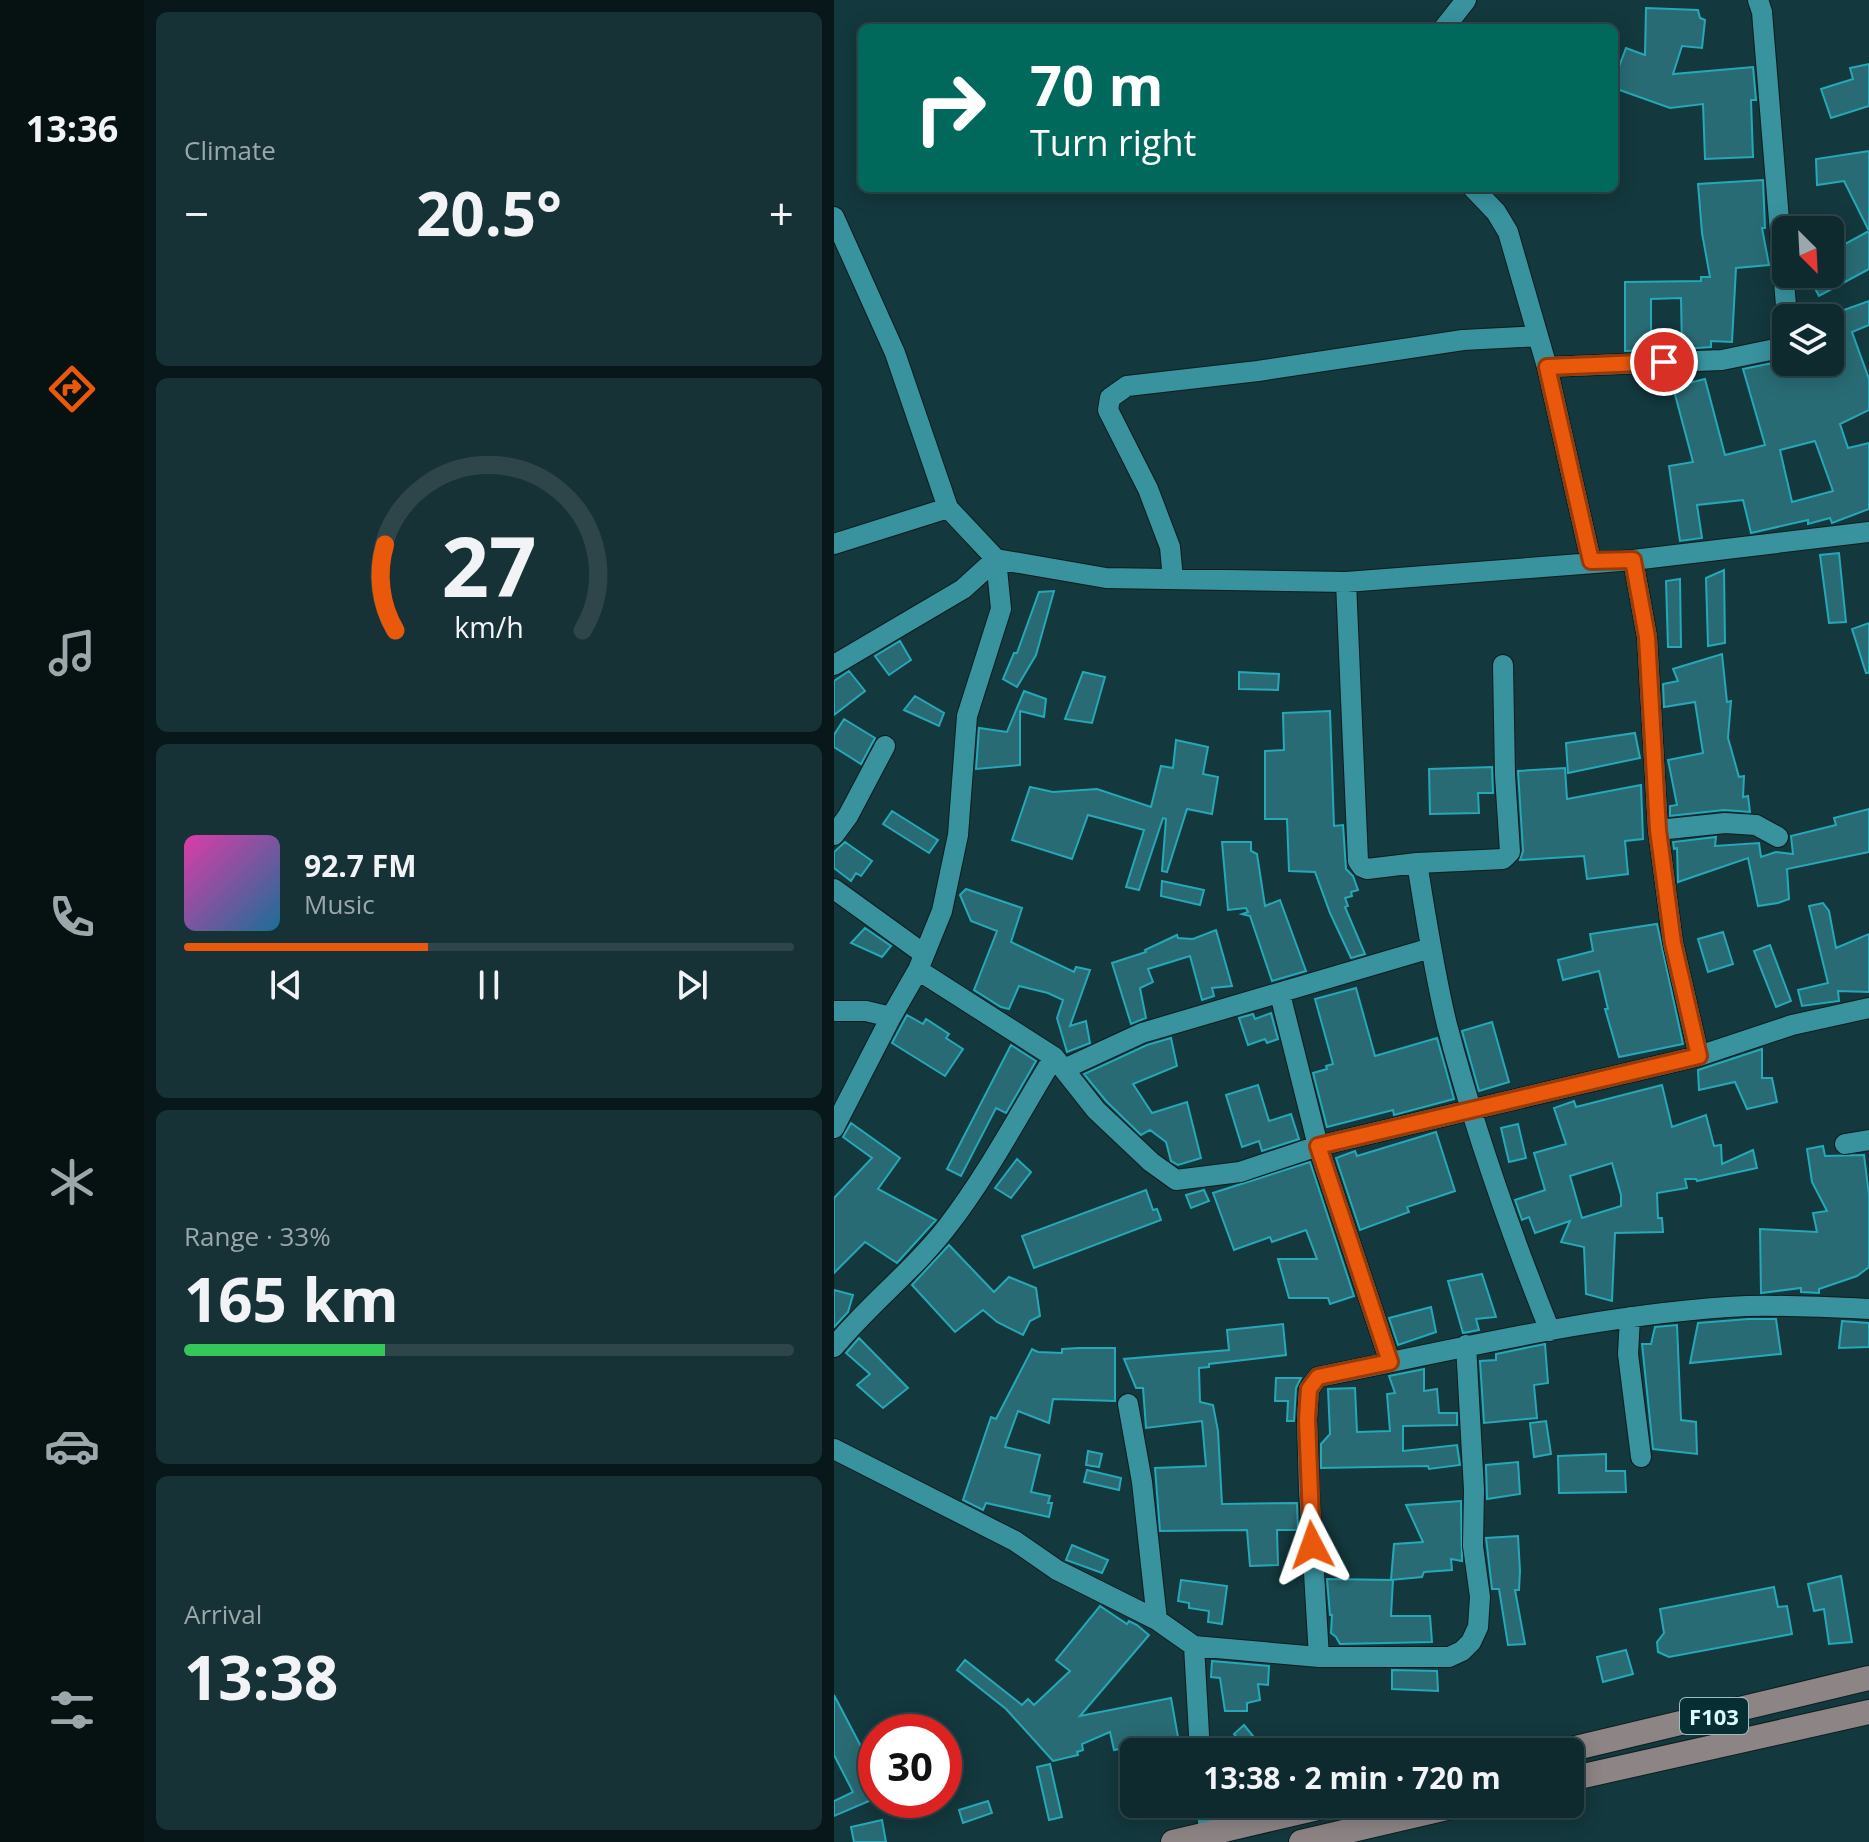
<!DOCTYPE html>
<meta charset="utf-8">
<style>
:root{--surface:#0e2a2e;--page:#173236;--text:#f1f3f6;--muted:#9ba7aa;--line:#2e464a;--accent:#ea580c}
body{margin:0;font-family:"Open Sans",sans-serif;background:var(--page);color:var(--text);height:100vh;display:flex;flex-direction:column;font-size:30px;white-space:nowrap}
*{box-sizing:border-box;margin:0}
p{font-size:26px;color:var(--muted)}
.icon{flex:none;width:44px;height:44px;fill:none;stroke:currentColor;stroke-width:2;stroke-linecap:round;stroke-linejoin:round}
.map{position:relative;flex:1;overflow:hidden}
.side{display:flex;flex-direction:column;gap:12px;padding:12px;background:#081719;width:690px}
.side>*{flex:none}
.hud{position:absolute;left:24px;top:24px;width:760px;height:168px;border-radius:12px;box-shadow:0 4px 20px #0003,0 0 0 2px var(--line);background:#00695c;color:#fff;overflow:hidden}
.needle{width:52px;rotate:156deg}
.tools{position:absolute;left:938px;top:216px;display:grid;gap:16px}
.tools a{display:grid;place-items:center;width:72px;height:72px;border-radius:12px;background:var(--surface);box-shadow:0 4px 20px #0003,0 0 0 2px var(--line);font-size:40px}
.speed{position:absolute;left:24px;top:1714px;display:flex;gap:16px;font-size:40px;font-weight:700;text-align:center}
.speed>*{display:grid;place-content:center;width:104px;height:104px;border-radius:50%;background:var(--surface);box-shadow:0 4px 20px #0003,0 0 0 2px var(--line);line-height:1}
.speed .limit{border:12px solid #d22;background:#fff;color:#111}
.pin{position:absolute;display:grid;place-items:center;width:68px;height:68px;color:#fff;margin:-34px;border:4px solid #fff;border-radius:50%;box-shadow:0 2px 8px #0007}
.me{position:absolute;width:88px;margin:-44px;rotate:356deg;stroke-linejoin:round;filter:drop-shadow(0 0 6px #0008)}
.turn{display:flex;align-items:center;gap:28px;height:168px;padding:0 40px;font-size:36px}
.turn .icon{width:104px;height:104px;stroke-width:2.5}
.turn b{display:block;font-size:56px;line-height:68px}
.big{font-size:60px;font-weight:700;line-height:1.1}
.side .widget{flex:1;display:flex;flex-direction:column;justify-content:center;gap:12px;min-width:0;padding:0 28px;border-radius:12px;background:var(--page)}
.side .dial{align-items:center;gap:0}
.dial svg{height:208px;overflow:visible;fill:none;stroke:var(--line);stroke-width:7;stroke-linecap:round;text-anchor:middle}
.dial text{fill:var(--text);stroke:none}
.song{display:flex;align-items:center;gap:24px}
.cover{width:96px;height:96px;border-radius:12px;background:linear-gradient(135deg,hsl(320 70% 55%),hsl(200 70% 35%))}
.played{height:8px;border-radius:4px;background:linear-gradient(90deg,var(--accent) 40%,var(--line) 40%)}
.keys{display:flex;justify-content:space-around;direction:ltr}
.heat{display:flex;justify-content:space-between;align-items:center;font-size:44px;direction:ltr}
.charge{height:12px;border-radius:6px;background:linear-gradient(90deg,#34c759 33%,var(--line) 0)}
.trip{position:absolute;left:286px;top:1738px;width:464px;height:80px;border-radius:12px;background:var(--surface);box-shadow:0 4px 20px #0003,0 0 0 2px var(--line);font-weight:700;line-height:80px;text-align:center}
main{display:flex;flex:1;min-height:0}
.dock{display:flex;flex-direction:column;width:144px;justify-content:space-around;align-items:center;background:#061112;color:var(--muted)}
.dock .icon{width:56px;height:56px}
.dock .on{color:var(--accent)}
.dock b{font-size:36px;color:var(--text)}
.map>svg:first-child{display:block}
.building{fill:#296b74;stroke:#26a8b8;stroke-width:2;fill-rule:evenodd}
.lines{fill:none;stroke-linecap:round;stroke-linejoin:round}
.minor-casing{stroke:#0e1d1f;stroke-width:22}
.major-casing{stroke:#0e1d1f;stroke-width:26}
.minor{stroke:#38939f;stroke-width:20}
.major{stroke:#8d8585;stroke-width:24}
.route-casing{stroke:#983908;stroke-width:20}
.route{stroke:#ea580c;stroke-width:14}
.labels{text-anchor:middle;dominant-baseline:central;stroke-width:8;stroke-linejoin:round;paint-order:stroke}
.shield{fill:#062e33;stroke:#9bbdc1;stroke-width:2}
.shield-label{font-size:22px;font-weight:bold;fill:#dbfafe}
</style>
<main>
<nav class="dock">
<b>13:36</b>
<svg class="icon on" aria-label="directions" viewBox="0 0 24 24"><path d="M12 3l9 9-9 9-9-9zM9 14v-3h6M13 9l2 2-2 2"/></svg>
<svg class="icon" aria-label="music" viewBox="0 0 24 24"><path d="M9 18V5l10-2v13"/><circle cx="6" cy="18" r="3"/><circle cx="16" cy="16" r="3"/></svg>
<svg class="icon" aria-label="phone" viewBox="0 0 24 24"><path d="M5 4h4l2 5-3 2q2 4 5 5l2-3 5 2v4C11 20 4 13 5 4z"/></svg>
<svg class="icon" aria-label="climate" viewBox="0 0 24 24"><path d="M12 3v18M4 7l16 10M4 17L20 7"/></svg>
<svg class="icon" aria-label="car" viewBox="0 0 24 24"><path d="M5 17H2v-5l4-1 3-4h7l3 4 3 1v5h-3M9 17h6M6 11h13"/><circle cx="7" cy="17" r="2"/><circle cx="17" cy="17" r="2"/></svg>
<svg class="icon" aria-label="filters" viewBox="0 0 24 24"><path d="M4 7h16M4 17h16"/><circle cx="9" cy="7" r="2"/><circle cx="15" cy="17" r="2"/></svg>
</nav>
<section class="side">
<div class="widget"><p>Climate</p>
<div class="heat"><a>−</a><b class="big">20.5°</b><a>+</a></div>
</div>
<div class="widget dial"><svg viewBox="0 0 100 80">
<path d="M14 69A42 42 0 1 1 86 69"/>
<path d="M14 69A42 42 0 0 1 10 36" stroke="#ea580c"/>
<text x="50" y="56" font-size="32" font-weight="700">27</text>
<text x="50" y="72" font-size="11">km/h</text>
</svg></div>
<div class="widget">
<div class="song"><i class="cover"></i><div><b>92.7 FM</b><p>Music</p></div></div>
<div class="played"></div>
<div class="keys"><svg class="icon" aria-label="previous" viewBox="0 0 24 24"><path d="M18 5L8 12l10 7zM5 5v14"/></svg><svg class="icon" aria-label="pause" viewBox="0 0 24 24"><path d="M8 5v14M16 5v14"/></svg><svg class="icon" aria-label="next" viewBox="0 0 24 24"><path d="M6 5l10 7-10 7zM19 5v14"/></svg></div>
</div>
<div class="widget"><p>Range · 33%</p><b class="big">165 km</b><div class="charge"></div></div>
<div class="widget"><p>Arrival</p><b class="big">13:38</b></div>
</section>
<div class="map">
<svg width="1035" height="1842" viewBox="0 0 1035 1842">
<rect width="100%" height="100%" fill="#13383d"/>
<path class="building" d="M812,8L864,10L866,18L871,20L868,48L848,46L839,74L919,67L922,100H917L919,157L871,159L869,104L836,108L780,88V80L792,48L811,55Z
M1035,64V106L997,118L987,89L1019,79L1016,68Z
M1035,151V231L1010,181L983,185L982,159Z
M929,180L931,228H928L935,265L902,268L898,342L877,341V347L848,349L847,298L817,299V330L822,336L823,350L791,351V282L867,281V277H876L868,233L864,184Z
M1035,231V269L985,296L973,274H996V252Z
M1035,301V325L1018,332L1035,379V410L1006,424L1014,448L1035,443V509L998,523L996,518L974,524V520L917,533L909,500L863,505L868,538L846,541L835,466L859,462L839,387L871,379L891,455L931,445L909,369L948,361L951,369L972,362H996V315ZM981,441L999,491L958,502L946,450Z
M1005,553L1012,622L995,623L986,555Z
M890,570L891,643L874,646L872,578Z
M846,579L847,647H834L832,581Z
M220,591L202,655L183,687L169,679L180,653H183L205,592Z
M1035,623V673H1032L1018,629Z
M66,641L77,660L55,675L41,656Z
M888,654L893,702L897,701L894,738L905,777L910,776L909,797L914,796L916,812L890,810L836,816V806L843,805L834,760L869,753L861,702L830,707L829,684L844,681L839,669Z
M15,671L31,691L0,715V681Z
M249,672L271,677L258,723L231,719Z
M405,672L445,674L444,690L405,689Z
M190,691L212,699L210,717L186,711V765L142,769L145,728L173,732Z
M81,696L110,713L105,726L70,710Z
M496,711L500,826L509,825L512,869L519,876L524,890L517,892L518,896L511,898L514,906L511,907L531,954L517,958L496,913L481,872L455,871L453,819H431V751L450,750L449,713Z
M10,719L41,738L27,764L0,747V735Z
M801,733L806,758L734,773L732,743Z
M342,740L374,747L369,774L384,777L378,814L353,809L333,872L328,871L332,819L329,818L305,890L292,887L310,830L254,815L238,859L178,840L196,787L219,792L263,789L317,807L327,766L339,768Z
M658,767L659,793H644L645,813L596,814L595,769Z
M731,768L733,799L807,785L809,839L791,841L794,874L753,879L750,856L686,860L689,851L684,771Z
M1035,809V852L953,869L955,899L944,903L924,906L914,858L844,882L843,848L840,849L839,842L882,837L881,846L925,843L927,857L942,852L959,854L957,836L1002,825L1000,818Z
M58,811L104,840L95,853L49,824Z
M11,842L38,861L27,876L22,873L17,881L0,868V852Z
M388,842H417V851L423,854L431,906L446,900L472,971L438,981L416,916L408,914L414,912L412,908L394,910Z
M328,881L370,890L366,905L327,896Z
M132,889L188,908L177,942L240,972L242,967L256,970L236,1026L252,1021L256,1043L233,1052L223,1018L229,1000L214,993L185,986L175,1009L167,1007L140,990L163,931L137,921L126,895Z
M989,903L995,911L1002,948L1035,934V992L1004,991L1005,1001L968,1006L964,990L994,983L975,906Z
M823,924L849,1044L785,1057L771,1009H774L765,971L729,980L724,960L759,951L756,934Z
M31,928L57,946L48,957L17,943Z
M382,930L398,986L378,988L380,996L368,1000L356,956L314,969L319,982L306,988L312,1018L297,1024L278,963L312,952L311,950L343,935L344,938L359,939Z
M889,932L899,964L874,972L864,939Z
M936,945L957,1001L942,1007L920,951Z
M522,988L541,1056L603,1038L620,1099L560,1115L559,1110L493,1127L479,1073L493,1069L492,1066L499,1064L481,999Z
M437,1013L444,1039L433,1043L431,1039L414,1045L405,1018L419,1014L421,1019Z
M73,1015L89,1024L92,1019L115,1034L112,1038L129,1049L111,1076L58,1043Z
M658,1022L675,1082L645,1091L628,1031Z
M337,1038L343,1066L299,1084L318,1113L353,1102L367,1158L344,1165L337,1161L332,1142L316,1130L307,1135L272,1101L250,1074L313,1045Z
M177,1045L202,1061L172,1113L162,1108L127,1176L113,1169Z
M928,1049V1078H938L943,1102L913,1109L901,1082L865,1090L864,1070Z
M424,1085L435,1121L457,1114L465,1139L428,1151L425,1141L408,1147L392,1095Z
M828,1085L838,1127L872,1115L880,1146L887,1145L888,1164L919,1150L923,1168L863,1181L862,1179H851L853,1188L823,1193L824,1218H828L829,1232L781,1233L778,1301L752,1294L750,1247L727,1242L736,1221L701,1233L695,1217L688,1220L681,1200L711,1190L700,1153L732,1144L720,1108L740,1101L742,1107ZM778,1163L787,1195V1206L748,1218L736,1176Z
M17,1123L66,1158L44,1189L102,1220L63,1263L31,1242L0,1273V1198L38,1158L9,1137Z
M684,1124L692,1158L675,1162L667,1128Z
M602,1132L621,1191L573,1207L575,1212L526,1230L502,1158L521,1151L523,1156Z
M989,1146L991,1156L1030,1155L1035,1195V1267L1023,1276L985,1289V1293L967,1292V1288L927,1293L926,1229L983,1232L979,1213L993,1211L978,1182L973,1149Z
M183,1159L197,1172L177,1198L161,1188Z
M476,1162L520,1296L496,1304L494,1298H455L444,1259H483L472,1230L438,1242L436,1237L400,1250L379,1193Z
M312,1190L319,1210L323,1209L327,1220L200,1268L188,1236Z
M370,1190L375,1201L357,1208L352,1195Z
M115,1245L160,1292L175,1277L202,1288L206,1316L196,1321L189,1335L163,1322L149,1310L121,1332L78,1285Z
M648,1274L662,1317L642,1319L645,1330L629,1333L614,1281Z
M0,1290L19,1295L14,1312L0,1327Z
M597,1307L602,1332L564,1345L555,1318Z
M914,1319H942L947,1354L856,1363L864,1323Z
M1008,1321L1035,1323V1347L1005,1348Z
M449,1324L452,1355L375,1364V1367L365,1368L366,1402L379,1405L384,1431L388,1504L463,1503L464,1530H443L444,1565L416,1566L413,1530L326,1531L321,1468L372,1466L368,1421L312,1428L309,1388H302L290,1359L395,1350L393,1330Z
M843,1325L847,1420L862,1422L863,1454L819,1449L808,1344H817L821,1327Z
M25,1338L74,1388L49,1408L23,1385L36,1374L12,1353Z
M711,1344L714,1383L700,1385L703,1418L650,1423L646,1361L662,1360V1354Z
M245,1348H281V1401L219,1399L215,1423L184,1411L171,1447L206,1455L197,1492L216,1496L214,1503H218L215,1517L152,1503L149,1510L129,1500L157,1417L162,1419L198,1349L204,1352L228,1353V1349Z
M590,1369V1391L603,1389L605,1413H623V1425L569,1426V1451L623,1445L626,1465L595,1469L594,1466L487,1468V1444L496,1434L494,1389L521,1388L523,1432L556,1431L553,1394L561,1393L555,1376Z
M442,1378H467L462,1388L460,1421H453L454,1401H441Z
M712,1421L717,1454L700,1457L696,1423Z
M254,1451L268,1454L265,1467L252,1465Z
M772,1454V1471H791L792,1492L725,1493L724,1456Z
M684,1462L686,1494L653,1499L652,1465Z
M253,1470L287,1478L285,1490L250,1482Z
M627,1501L628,1561L617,1559L618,1570L590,1572L588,1577L557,1580L560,1544L589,1542L572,1505Z
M684,1536L686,1571L685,1590H681L691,1644L674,1645L665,1589H658L652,1538Z
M238,1545L274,1560L268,1573L232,1560Z
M1007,1576L1018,1642L995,1644L990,1609L980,1611L974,1584Z
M493,1579L559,1580L557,1616H596L598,1642L506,1644L502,1637L497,1633L498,1615H496Z
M347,1580L393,1586L388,1624L374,1622L375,1611L355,1608V1603L344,1601Z
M940,1587L944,1607L953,1606L958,1634L835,1657L824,1652L823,1642L830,1633L826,1609Z
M266,1606L293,1624L295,1621L303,1625L315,1635L246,1716L337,1698L344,1737L280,1750L276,1732L248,1744L249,1750L243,1752L244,1755L219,1761L172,1709L123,1670L131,1660L188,1705L194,1699L200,1705L236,1671L222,1660Z
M792,1650L799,1674L769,1682L763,1657Z
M378,1661L435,1666L434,1685L424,1684L426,1700L413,1703V1711H391L386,1678L377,1677Z
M558,1670L603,1671L604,1691L558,1689Z
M0,1695L42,1775V1798L0,1816V1801L19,1792L0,1755Z
M410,1725L432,1752H414L400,1734Z
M216,1764L228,1817L215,1820L203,1767Z
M154,1801L158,1813L129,1823L125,1810Z
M48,1820L52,1842H20L17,1827Z"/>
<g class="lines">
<g class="minor-casing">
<path id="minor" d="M924,0L928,12L953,318
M610,28L632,0
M639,188L662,212L674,232L713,367L757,561
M0,217L61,353L114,508L162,559L272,578L512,582L799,560L1035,532
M713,367L888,360L946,348L952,337
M0,544L114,508
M799,560L813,637L824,830L839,943L865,1056
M339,579L336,547L314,489L274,410L276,398L293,386L424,371L629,340L704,336
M512,582L524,861L528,867L533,869L583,863L669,859L676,852L671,775L669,665
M0,665L129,589L162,559
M824,830L891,823L922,825L944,837
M0,835L14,816L51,746
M583,863C592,917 600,972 613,1025C640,1128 676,1231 716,1331
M0,889L90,954
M84,970L220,1057L262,1110L317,1162L342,1180L406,1172L484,1146L865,1056L958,1025L1035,1008
M446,994L484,1146L556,1362
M0,1011H32L57,1017L84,970L108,911L124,835L133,716L167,609L162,559
M230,1069L308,1033L597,948
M0,1128L57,1017
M1011,1144L1035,1140
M796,1317L794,1354L807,1457
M0,1347C35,1304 79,1271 113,1227C154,1174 185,1114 220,1057
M294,1404L308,1482L323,1620
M0,1449L181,1541L223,1570L323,1620L360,1646L485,1657H615L628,1651L637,1642L644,1627L646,1597L639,1546L640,1490L632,1345
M360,1646L366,1752
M485,1657L475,1489L473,1419L475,1389L484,1377C626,1349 768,1313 913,1306C953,1305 995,1307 1035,1309
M372,1804L375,1833"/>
</g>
<g class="major-casing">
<path id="major" d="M725,1752L1035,1678
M736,1779L1035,1712
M339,1842L501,1804
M467,1842L630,1804"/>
</g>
<use href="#minor" class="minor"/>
<use href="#major" class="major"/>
</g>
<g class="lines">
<g class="route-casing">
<path id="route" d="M478,1545L473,1419L475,1389L484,1377L556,1362L484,1146L865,1056L839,943L824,830L813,637L799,560L757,561L713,367L830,362"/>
</g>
<use href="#route" class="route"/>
</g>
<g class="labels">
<rect class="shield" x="846" y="1698" width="68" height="36" rx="6"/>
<g class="shield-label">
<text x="880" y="1716">F103</text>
</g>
</g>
</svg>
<div class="tools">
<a><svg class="needle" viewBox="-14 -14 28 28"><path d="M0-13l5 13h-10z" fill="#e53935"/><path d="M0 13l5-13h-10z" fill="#9ba7aa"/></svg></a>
<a><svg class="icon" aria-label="layers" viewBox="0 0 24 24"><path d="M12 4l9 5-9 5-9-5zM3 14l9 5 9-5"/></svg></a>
</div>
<div class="speed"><div class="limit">30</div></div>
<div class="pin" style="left:830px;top:362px;background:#d93025"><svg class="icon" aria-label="arrive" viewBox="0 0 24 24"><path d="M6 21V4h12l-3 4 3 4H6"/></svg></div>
<svg class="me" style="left:478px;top:1545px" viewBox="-20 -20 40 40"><path d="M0-17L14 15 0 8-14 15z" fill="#ea580c" stroke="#fff" stroke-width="4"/></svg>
<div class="trip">13:38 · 2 min · 720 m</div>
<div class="hud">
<div class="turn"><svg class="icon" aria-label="right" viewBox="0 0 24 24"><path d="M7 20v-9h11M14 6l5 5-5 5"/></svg><div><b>70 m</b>Turn right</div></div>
</div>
</div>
</main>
